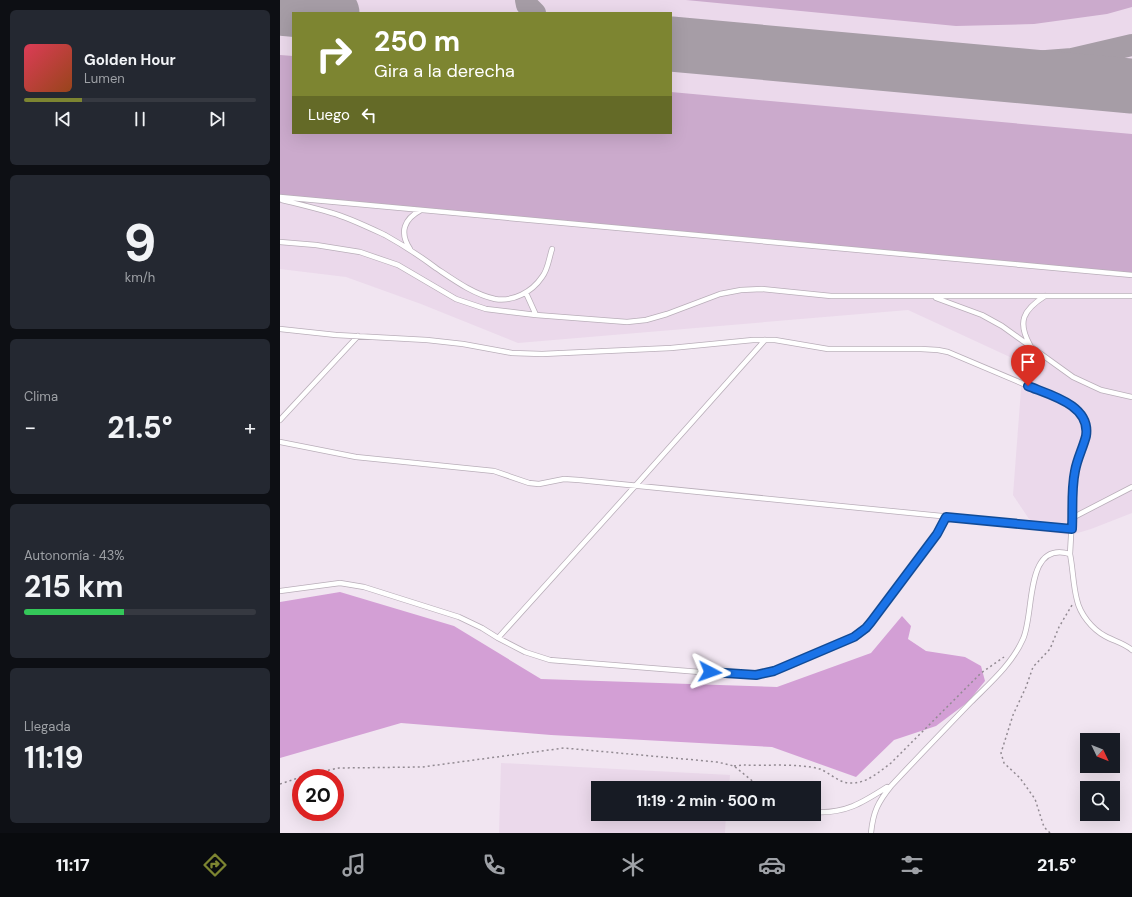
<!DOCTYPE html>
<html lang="es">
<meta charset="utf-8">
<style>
:root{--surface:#171b24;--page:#242831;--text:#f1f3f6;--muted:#9ea1a6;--line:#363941;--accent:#7d8531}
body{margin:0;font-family:"DM Sans",sans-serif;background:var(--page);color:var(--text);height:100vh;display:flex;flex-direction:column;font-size:15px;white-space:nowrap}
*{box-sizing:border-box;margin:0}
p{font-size:13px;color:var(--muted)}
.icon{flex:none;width:22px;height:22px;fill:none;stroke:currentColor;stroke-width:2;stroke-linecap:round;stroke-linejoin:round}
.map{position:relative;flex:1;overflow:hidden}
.sheet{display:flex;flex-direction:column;gap:10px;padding:10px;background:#0d0f14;width:280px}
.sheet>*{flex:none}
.banner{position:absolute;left:12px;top:12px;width:380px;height:122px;border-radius:0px;box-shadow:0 4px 16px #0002;background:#7d8531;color:#fff;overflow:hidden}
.needle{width:26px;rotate:133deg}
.buttons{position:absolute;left:800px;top:733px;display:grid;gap:8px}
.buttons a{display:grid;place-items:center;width:40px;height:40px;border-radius:0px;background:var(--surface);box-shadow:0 4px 16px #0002;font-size:20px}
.speed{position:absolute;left:12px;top:769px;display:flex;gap:8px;font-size:20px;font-weight:700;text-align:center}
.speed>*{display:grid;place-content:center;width:52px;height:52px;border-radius:50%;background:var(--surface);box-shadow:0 4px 16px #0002;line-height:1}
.speed .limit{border:6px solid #d22;background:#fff;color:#111}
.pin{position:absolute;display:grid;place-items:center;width:34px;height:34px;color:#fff;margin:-41px -17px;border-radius:50% 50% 50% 0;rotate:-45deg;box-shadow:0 0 4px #0007}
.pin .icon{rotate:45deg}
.me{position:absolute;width:44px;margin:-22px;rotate:94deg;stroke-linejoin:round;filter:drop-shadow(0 0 3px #0008)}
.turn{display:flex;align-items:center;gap:14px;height:84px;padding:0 16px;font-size:18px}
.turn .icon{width:52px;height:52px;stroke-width:2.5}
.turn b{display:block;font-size:28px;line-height:34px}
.then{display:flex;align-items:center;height:38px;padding:0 16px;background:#0003;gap:8px;font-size:15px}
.big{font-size:30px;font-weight:700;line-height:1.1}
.sheet .widget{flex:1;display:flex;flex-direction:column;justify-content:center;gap:6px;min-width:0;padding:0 14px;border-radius:6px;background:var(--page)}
.sheet .dial{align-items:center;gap:0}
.dial b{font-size:52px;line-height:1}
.song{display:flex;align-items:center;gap:12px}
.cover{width:48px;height:48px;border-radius:6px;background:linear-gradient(135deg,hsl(350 70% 55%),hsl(20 70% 35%))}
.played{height:4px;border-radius:2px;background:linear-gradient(90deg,var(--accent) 25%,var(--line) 25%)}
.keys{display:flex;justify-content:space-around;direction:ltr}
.heat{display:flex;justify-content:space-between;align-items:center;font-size:22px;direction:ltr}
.charge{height:6px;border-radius:3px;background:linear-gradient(90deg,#34c759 43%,var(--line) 0)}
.trip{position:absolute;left:311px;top:781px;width:230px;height:40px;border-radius:0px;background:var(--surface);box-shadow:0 4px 16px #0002;font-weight:700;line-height:40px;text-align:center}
.menu{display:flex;height:64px;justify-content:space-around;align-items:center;background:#090b0e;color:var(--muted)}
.menu .icon{width:28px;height:28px}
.menu .current{color:var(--accent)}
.menu b{font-size:18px;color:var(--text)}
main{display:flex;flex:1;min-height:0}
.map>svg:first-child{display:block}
.built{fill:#ebd9eb;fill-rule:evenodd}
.green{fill:#cbaacc}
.forest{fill:#d39fd5}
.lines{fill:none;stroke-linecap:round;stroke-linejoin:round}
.taxiway{stroke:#a69da6;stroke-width:22}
.runway{stroke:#a69da6;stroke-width:55}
.service-casing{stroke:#b9aeb9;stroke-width:6}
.path{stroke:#928a92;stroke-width:1.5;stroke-dasharray:2 3;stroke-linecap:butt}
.service{stroke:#fff;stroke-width:4.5}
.route-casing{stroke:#114b97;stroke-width:10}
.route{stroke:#1a73e8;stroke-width:7}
</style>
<main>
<section class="sheet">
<div class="widget">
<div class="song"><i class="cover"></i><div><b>Golden Hour</b><p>Lumen</p></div></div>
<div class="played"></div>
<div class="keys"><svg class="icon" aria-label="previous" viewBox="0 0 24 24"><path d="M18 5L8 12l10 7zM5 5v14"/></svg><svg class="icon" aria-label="pause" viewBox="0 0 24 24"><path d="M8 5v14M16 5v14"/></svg><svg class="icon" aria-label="next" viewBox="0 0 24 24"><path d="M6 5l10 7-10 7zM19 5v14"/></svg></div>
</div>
<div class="widget dial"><b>9</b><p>km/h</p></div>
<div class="widget"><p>Clima</p>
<div class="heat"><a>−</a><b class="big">21.5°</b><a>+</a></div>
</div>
<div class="widget"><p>Autonomía · 43%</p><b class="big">215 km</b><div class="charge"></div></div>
<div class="widget"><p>Llegada</p><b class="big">11:19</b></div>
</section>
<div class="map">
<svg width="852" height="833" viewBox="0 0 852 833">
<rect width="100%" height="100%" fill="#f1e5f1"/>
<path class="built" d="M0,0H852V513L811,529L791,535L757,531L733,495L743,363L628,310L238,343L141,304L66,277L0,269ZM13,13H391V133H13Z
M221,763L450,775L449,788H318V814H446L445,833H219Z"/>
<path class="green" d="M406,0H852V7L827,14L754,24L676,26Z
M0,55L13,56V133H391V92L852,134V275L0,197Z"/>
<path class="forest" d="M60,592L174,626L261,679L497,687L591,653L622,616L631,626L628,639L646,651L685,657L701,666L705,681L688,702L656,726L614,740L576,777L492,747L271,735L121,723L0,758V602Z"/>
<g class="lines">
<path class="taxiway" d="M246,0L247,5L255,13
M664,69L792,59L852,45"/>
<path class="runway" d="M0,8L52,13
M391,44L852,86"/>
<g class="service-casing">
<path id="service" d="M0,197L852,275
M2,200C18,204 35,208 52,213C67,217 90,228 105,235C123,245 140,256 156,268C174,280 193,294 215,299C233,302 252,292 262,277C268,270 269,258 272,249
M0,242L36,245L80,252L118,265L176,299L206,309L256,315L347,322L366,320L387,314L440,294L461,290L482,289L551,296H852
M130,249C119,232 124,219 141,210
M246,293L256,315
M656,298L702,315L722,326L793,377L821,390L852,397
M0,329L56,335L147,340L183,344L232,353L262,354L391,348L473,340H495L548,349H641L658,350L668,352L784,401C819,421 803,439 795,468C791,484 792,502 792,518
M750,345C737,322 743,310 765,296
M0,420L78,336
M0,442L76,457L214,471L249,483L259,484L284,479L299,480L792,529
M790,554L792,518L852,487
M0,591L60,583L84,587L179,617L202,628L218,638L245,652L270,660L445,674L476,675L494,671L546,650L573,637L586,628L657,534L666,517
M218,638L356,485L485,340
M534,812C565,814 582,803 607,787
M591,833C593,812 598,802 611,786C637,758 664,730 691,702C710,683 732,664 743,639C755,613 744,540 790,554C793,569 793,585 797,600C800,614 812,629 825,636C834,641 844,643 852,650"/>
</g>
<path class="path" d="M454,766L463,765C486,766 518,763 540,769C550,773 559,783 570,783C586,784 599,772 611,763L701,673L724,657
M0,784L30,774L59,768L142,767L284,748L437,762L454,766L481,788
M770,833L764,827L755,799L740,778L724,763L721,753L733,715L746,687L753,667L770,649L779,627L792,605"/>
<use href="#service" class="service"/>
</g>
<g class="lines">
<g class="route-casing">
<path id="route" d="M430,672L476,675L494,671L574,637L586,628L591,622L657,534L666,517L792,529C793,510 791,490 795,471C797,459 803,448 806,436C811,405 770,395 748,386"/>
</g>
<use href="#route" class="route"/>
</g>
</svg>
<div class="buttons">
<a><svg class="needle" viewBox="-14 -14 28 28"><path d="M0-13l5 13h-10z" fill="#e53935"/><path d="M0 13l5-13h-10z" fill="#9ea1a6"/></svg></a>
<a><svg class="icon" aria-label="search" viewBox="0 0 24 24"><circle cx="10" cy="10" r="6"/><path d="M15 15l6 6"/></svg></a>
</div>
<div class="speed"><div class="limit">20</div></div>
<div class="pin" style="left:748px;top:386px;background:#d93025"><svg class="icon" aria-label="arrive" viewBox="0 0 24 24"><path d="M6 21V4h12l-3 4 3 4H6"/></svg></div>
<svg class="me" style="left:430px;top:672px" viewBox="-20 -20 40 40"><path d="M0-17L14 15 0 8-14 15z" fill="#1a73e8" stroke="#fff" stroke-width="4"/></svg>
<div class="trip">11:19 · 2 min · 500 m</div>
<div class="banner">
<div class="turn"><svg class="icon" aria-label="right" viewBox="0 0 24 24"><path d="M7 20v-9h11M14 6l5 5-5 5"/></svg><div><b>250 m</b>Gira a la derecha</div></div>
<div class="then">Luego<svg class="icon" aria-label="left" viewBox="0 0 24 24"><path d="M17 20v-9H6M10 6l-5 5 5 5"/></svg></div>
</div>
</div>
</main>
<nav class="menu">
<b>11:17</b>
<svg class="icon current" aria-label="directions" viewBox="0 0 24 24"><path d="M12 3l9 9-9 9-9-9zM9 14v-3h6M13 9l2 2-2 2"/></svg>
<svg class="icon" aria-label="music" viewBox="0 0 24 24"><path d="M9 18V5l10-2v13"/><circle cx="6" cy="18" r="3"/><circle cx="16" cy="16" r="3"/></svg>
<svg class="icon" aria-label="phone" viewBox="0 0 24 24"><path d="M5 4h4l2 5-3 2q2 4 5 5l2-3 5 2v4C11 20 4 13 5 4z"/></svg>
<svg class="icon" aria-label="climate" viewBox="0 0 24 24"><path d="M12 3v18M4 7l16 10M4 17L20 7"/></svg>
<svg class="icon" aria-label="car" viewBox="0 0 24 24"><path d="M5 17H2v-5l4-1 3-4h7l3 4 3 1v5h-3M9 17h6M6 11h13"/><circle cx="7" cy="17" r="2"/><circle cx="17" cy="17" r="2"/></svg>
<svg class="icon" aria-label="filters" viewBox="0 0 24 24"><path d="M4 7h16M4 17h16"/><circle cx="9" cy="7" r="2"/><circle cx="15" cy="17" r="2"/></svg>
<b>21.5°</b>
</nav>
